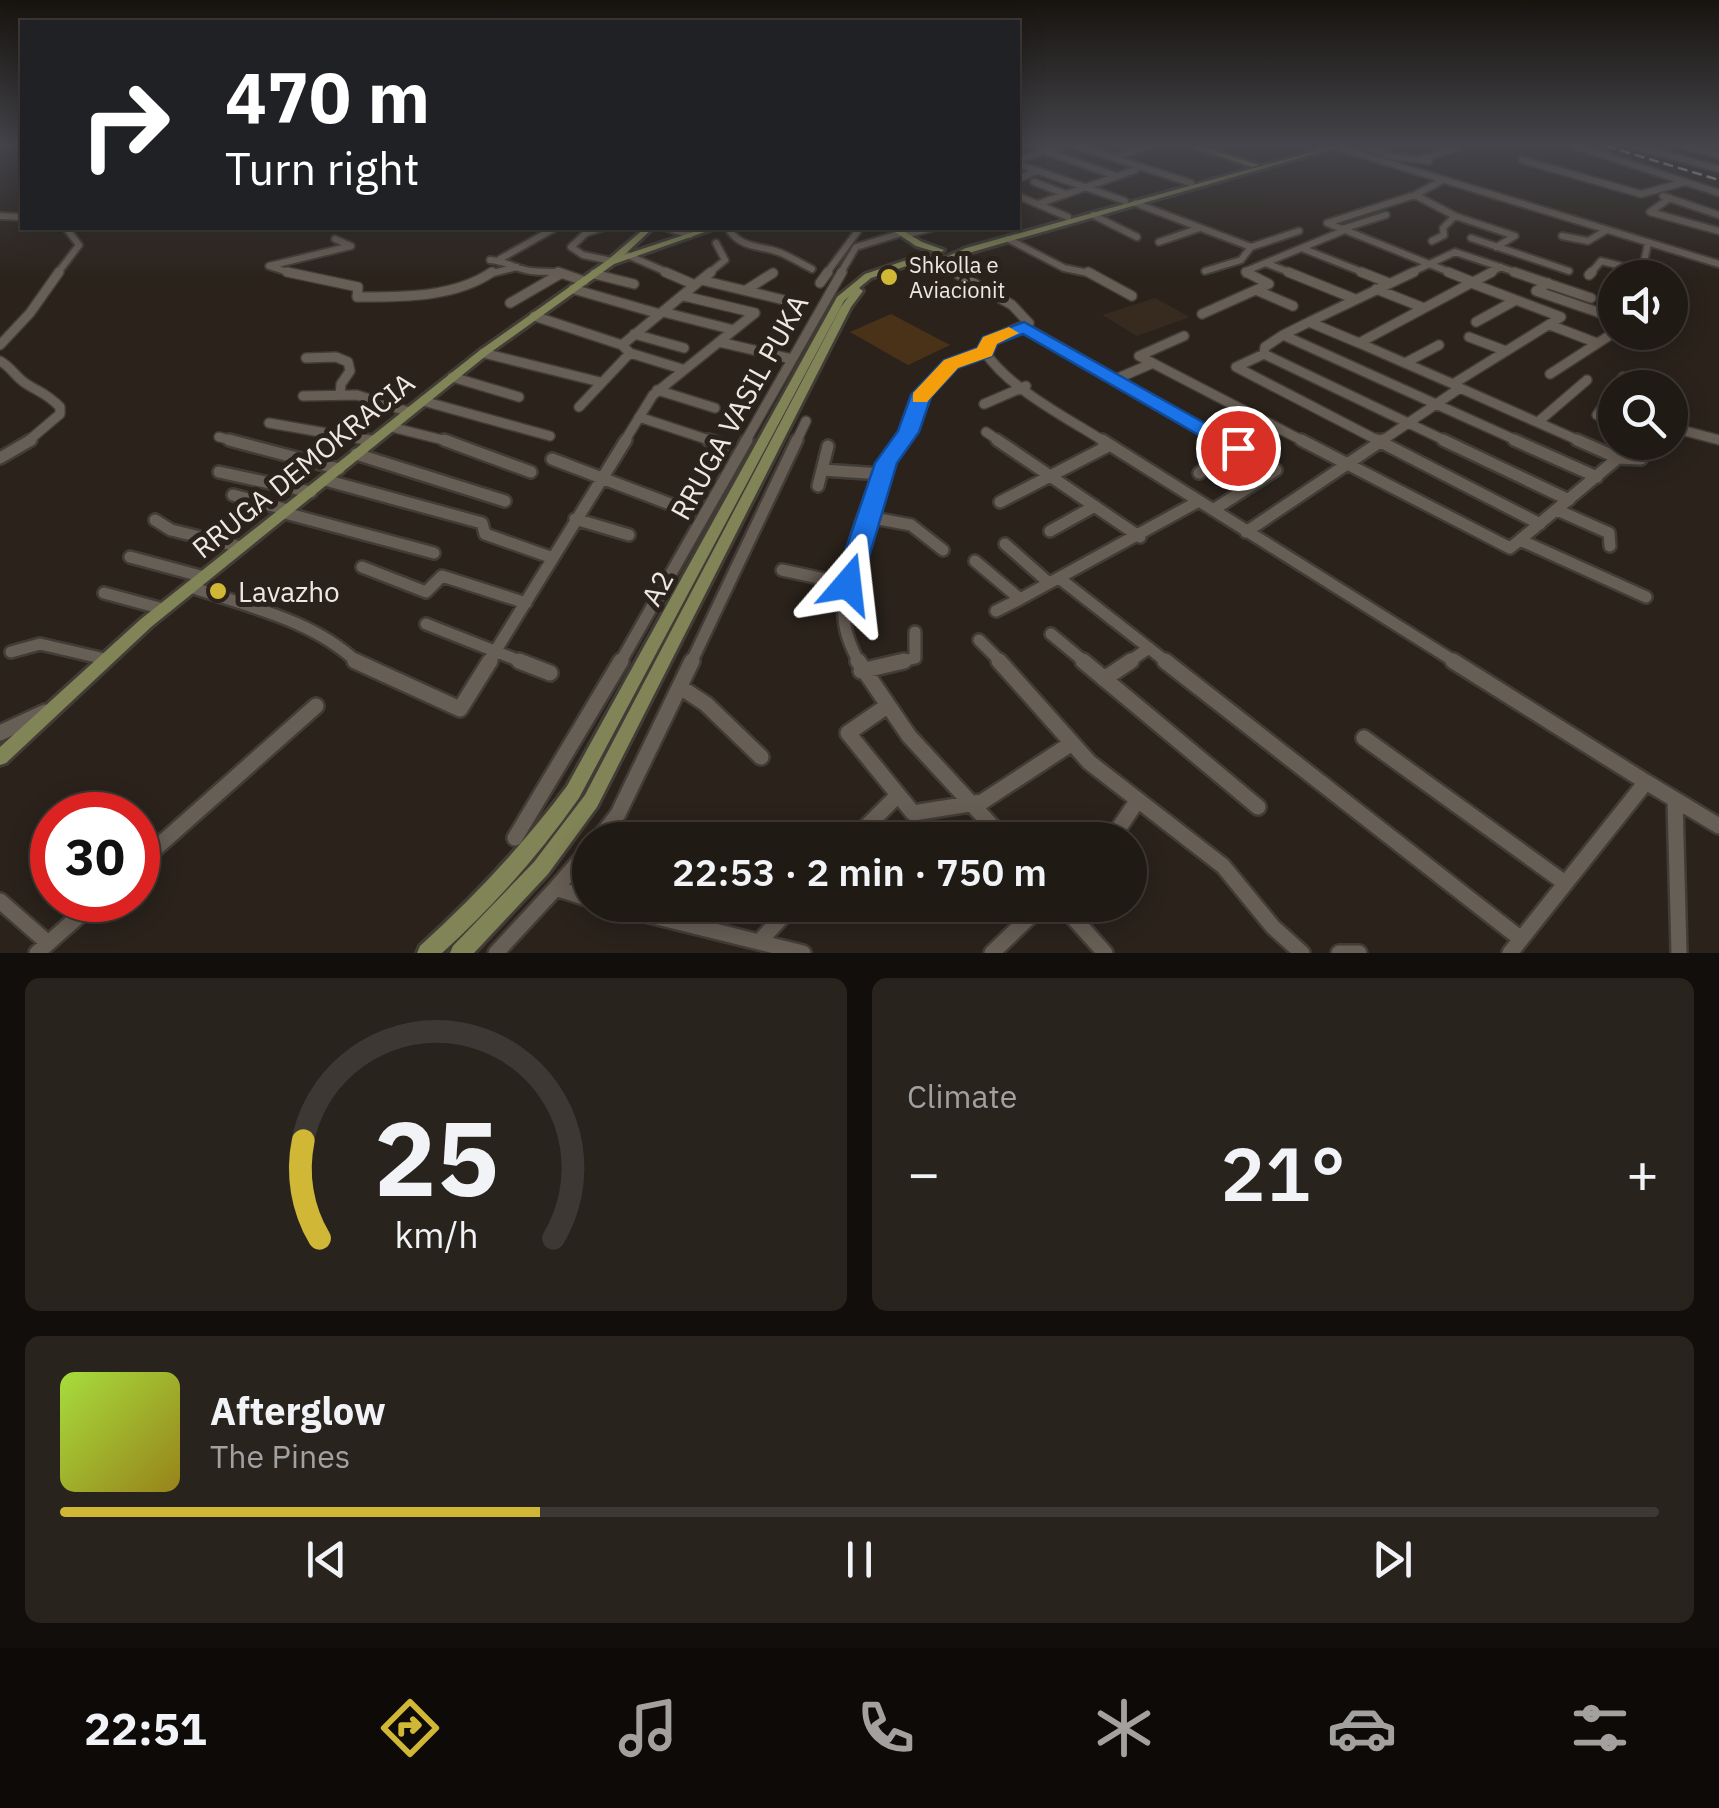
<!DOCTYPE html>
<meta charset="utf-8">
<style>
:root{--surface:#201a14;--page:#28231d;--text:#f1f3f6;--muted:#a2a1a0;--line:#3d3834;--accent:#d1b736}
body{margin:0;font-family:"IBM Plex Sans",sans-serif;background:var(--page);color:var(--text);height:100vh;display:flex;flex-direction:column;font-size:38px;white-space:nowrap}
*{box-sizing:border-box;margin:0}
p{font-size:32px;color:var(--muted)}
.icon{flex:none;width:55px;height:55px;fill:none;stroke:currentColor;stroke-width:2;stroke-linecap:round;stroke-linejoin:round}
.map{position:relative;height:953px;overflow:hidden}
.drawer{display:flex;flex-direction:column;gap:25px;padding:25px;background:#120e0b;flex:1}
.drawer>*{flex:none}
.hud{position:absolute;left:20px;top:20px;width:1000px;height:210px;border-radius:0px;box-shadow:0 5px 25px #0003,0 0 0 2px var(--line);background:#202124;color:#fff;overflow:hidden}
.controls{position:absolute;left:1598px;top:260px;display:grid;gap:20px}
.controls a{display:grid;place-items:center;width:90px;height:90px;border-radius:50%;background:var(--surface);box-shadow:0 5px 25px #0003,0 0 0 2px var(--line);font-size:50px}
.speed{position:absolute;left:30px;top:792px;display:flex;gap:20px;font-size:50px;font-weight:700;text-align:center}
.speed>*{display:grid;place-content:center;width:130px;height:130px;border-radius:50%;background:var(--surface);box-shadow:0 5px 25px #0003,0 0 0 2px var(--line);line-height:1}
.speed .limit{border:15px solid #d22;background:#fff;color:#111}
.pin{position:absolute;display:grid;place-items:center;width:85px;height:85px;color:#fff;margin:-42px;border:5px solid #fff;border-radius:50%;box-shadow:0 2px 10px #0007}
.me{position:absolute;width:110px;margin:-55px;rotate:17deg;stroke-linejoin:round;filter:drop-shadow(0 0 8px #0008)}
.turn{display:flex;align-items:center;gap:35px;height:210px;padding:0 40px;font-size:45px}
.turn .icon{width:130px;height:130px;stroke-width:2.5}
.turn b{display:block;font-size:70px;line-height:85px}
.big{font-size:75px;font-weight:600;line-height:1.1}
.drawer .card{flex:1;display:flex;flex-direction:column;justify-content:center;gap:15px;min-width:0;padding:0 35px;border-radius:15px;background:var(--page)}
.drawer .dial{align-items:center;gap:0}
.dial svg{height:260px;overflow:visible;fill:none;stroke:var(--line);stroke-width:7;stroke-linecap:round;text-anchor:middle}
.dial text{fill:var(--text);stroke:none}
.song{display:flex;align-items:center;gap:30px}
.cover{width:120px;height:120px;border-radius:15px;background:linear-gradient(135deg,hsl(80 70% 55%),hsl(50 70% 35%))}
.played{height:10px;border-radius:5px;background:linear-gradient(90deg,var(--accent) 30%,var(--line) 30%)}
.keys{display:flex;justify-content:space-around;direction:ltr}
.heat{display:flex;justify-content:space-between;align-items:center;font-size:55px;direction:ltr}
.drawer .tiles{flex:1;display:grid;gap:25px;grid-template-columns:1fr 1fr}
.card:last-child{grid-column:span 2}
.trip{position:absolute;left:572px;top:822px;width:575px;height:100px;border-radius:50px;background:var(--surface);box-shadow:0 5px 25px #0003,0 0 0 2px var(--line);font-weight:600;line-height:100px;text-align:center}
.tab-bar{display:flex;height:160px;justify-content:space-around;align-items:center;background:#0d0a08;color:var(--muted)}
.tab-bar .icon{width:70px;height:70px}
.tab-bar .on{color:var(--accent)}
.tab-bar b{font-size:45px;color:var(--text)}
.map>svg:first-child{display:block}
.built{fill:#372b1f}
.green{fill:#4a3218}
.lines{fill:none;stroke-linecap:round;stroke-linejoin:round}
.stream{stroke:#000b2b;stroke-width:4}
.minor-far3-casing{stroke:#423c37;stroke-width:10}
.minor-far2-casing{stroke:#423c37;stroke-width:12}
.minor-far1-casing{stroke:#423c37;stroke-width:16}
.minor-casing{stroke:#423c37;stroke-width:20}
.major-casing{stroke:#423c37;stroke-width:6}
.minor-far3{stroke:#675e55;stroke-width:6}
.minor-far2{stroke:#675e55;stroke-width:9}
.minor-far1{stroke:#675e55;stroke-width:11}
.minor{stroke:#675e55;stroke-width:15}
.major{fill:#818456;fill-rule:evenodd}
.rail{stroke:#d6d0cb;stroke-width:2.5;stroke-dasharray:10 5;stroke-linecap:butt}
.route{fill:#1a73e8;stroke:#114b97;stroke-width:2.5}
.slow{fill:#f59e0b}
.poi-dot{fill:#d1b736;stroke:#2a221b;stroke-width:4}
.labels{text-anchor:middle;dominant-baseline:central;stroke-width:10;stroke-linejoin:round;paint-order:stroke}
.far-poi-label{font-size:22px;fill:#eee8e4;stroke:#2a221b;text-anchor:start}
.street-label{font-size:28px;fill:#eee8e4;stroke:#2a221b}
.poi-label{font-size:28px;fill:#eee8e4;stroke:#2a221b;text-anchor:start}
</style>
<div class="map">
<svg width="1719" height="953" viewBox="0 0 1719 953">
<rect width="100%" height="100%" fill="#2a221b"/>
<path class="built" d="M1155,298L1190,317L1137,336L1102,315Z"/>
<path class="green" d="M891,314L950,345L908,365L850,332Z"/>
<g class="lines">
<path class="stream" d="M745,946L769,953"/>
<g class="minor-far3-casing">
<path id="minor-far3" d="M1077,146L1191,183
M1365,146L1388,156L1429,161
M1576,146L1719,193
M1635,146L1719,169
M1685,146L1719,155
M1340,148L1719,264
M1045,151L1116,176
M1115,158L1147,146
M1421,159L1457,148
M1018,160L1059,146
M1522,160L1641,194L1685,182
M1018,164L1125,201
M1018,179L1037,171
M1034,182L1066,194
M1415,195L1455,216L1515,236L1496,247
M1018,196L1068,217
M1663,196L1719,215
M1670,198L1650,212L1719,231
M1135,203L1251,247L1241,260L1205,271
M1038,204L1135,170
M1093,215L1137,237
M0,216L22,217
M602,228L586,233L571,247L583,255L612,261
M667,228L690,235
M728,228C738,246 756,246 772,250C785,253 800,263 812,269
M1342,229L1386,215
M1345,230L1327,223L1415,195L1441,181
M905,235L932,228
M1562,236L1588,241L1605,231
M1471,238L1569,271
M1008,239L1064,268L1093,274
M1432,241L1444,235L1443,228L1455,216
M1159,242L1200,228
M1251,247L1299,231
M1304,249L1367,274
M625,254L671,274
M500,259L555,228
M490,260C506,261 516,269 531,271C543,273 552,270 565,274
M939,263L959,274
M1268,264L1294,274
M57,274L79,245L66,228
M294,274L269,266L351,246L335,239
M489,274L517,267
M708,274L725,260L716,243
M826,274L860,228
M840,274L856,247L902,233
M1246,274V271L1345,230L1454,274
M1408,274L1455,252L1521,274
M1487,274L1501,267
M1590,274L1601,261L1642,271L1648,243"/>
</g>
<g class="minor-far2-casing">
<path id="minor-far2" d="M287,272L358,287L357,297C401,297 454,298 492,272
M558,272L584,281
M665,272L695,285
M1088,272L1132,296
M1288,272L1355,299
M1361,272L1389,283
M1448,272L1473,282
M1514,272L1591,298
M594,274L634,284
M1589,275L1592,272
M701,280L711,272
M1475,281L1492,272
M820,283L828,272
M1471,283L1561,317L1453,384L1359,343Z
M1548,283L1536,291L1615,318
M573,289L660,314
M1376,289L1424,308
M746,290L773,273
M1256,290L1293,306
M510,303L560,274
M663,312L734,330
M1202,314L1269,284L1246,272
M534,316L622,345
M1309,322L1414,272
M1476,322L1516,300
M1550,325L1597,343
M1024,327L1227,442
M634,334L684,348
M1184,336L1139,356L1305,442
M1469,337L1506,351
M719,342L792,359
M1359,343L1309,322L1283,335L1520,442
M0,345L30,313L59,272
M985,352C1008,388 1069,419 1105,442
M483,353L600,382
M1264,354L1265,347L1283,335
M306,358L336,357L348,362L350,371L341,384L340,395
M0,361C11,367 16,377 25,383C40,393 45,392 60,407V414L27,442
M1405,363L1439,345
M682,369L630,353L622,345L701,280L784,300
M1550,374L1615,332
M452,377L519,397
M1116,379L1153,363
M1460,388L1582,442
M1616,388L1623,377
M657,390L715,408
M303,396L357,395L409,412
M423,401L550,436
M984,404L1026,386
M579,407L630,353
M1597,415L1609,398
M639,417L715,442
M1538,422L1587,380
M269,423L372,441
M391,427L451,442
M1670,427L1719,440
M986,432L1001,442
M219,437L238,442
M624,442L653,395L755,313L684,296
M745,442L842,272
M796,442L806,421
M901,442C910,431 911,418 917,405C929,376 955,359 985,352L989,341L1029,323L1012,305L954,272
M1380,442L1460,388L1453,384
M1381,442L1236,367L1264,354L1448,442"/>
</g>
<g class="minor-far1-casing">
<path id="minor-far1" d="M229,440L339,469
M364,440L372,441
M444,440L531,472
M708,440L724,445
M997,440L1140,537
M1102,440L1457,663
M1301,440L1510,548L1520,540L1646,597
M1377,440L1540,524
M1443,440L1569,500
M1514,440L1597,477
M356,454L505,501
M0,458L31,440
M1618,458L1641,459L1642,442
M552,459L670,504
M823,470L881,474
M219,472L311,492
M1199,473L1238,448
M325,480L482,523L485,534L553,558
M818,486L828,446
M233,495L288,510
M1000,502L1110,445
M1213,510L1276,470L1223,440
M1557,510L1609,533L1610,546
M285,513L434,553
M868,517L911,525L943,550
M575,519L629,535
M155,520L171,530L241,547
M1050,531L1095,506
M1246,532L1383,440
M1520,540L1618,458L1577,440
M1005,544L1049,583
M130,557L204,577
M975,561L1020,599L996,611
M362,567L426,592L442,576L526,603
M782,570L847,584
M1059,578L1168,663
M191,587C249,607 313,620 358,663
M104,593L163,609
M1020,599L1199,501
M426,624L525,663
M1051,634L1086,663
M979,640L1002,663
M11,652L40,644L105,659
M488,663L626,440
M620,663L747,440
M691,663L797,440
M859,663C852,649 845,634 844,618C840,571 873,475 904,440
M894,663L915,658V632
M1127,663L1149,648"/>
</g>
<g class="minor-casing">
<path id="minor" d="M355,661L460,709L490,661
M519,661L550,673
M858,661L909,736L1005,840
M999,661L1089,762L1223,866L1273,927L1302,953
M1083,661L1258,807
M1165,661L1521,939
M1453,661L1646,782L1510,953
M861,671L904,661
M1104,679L1131,661
M680,687L706,704L761,757
M887,706L848,733L913,813L982,802L1072,743
M0,733L45,712
M1364,738L1565,883
M1646,782L1719,826
M1675,800L1679,953
M515,838L621,661
M598,840L618,814L692,661
M853,840L896,797
M1111,840L1137,801
M590,849L556,888L590,899
M138,864L316,706
M0,901L48,943
M609,905L803,953
M1062,905L1105,953
M759,942L793,905
M37,953L97,900
M496,953L556,888
M992,953L1042,905
M1339,953H1359"/>
</g>
<g class="major-casing">
<path id="major" d="M1189,146H1199L1259,165L1252,167Z
M1330,147L1335,148L972,252L942,265L924,260L871,278L859,288L863,291L851,307L597,807L548,874L474,953H450L453,946L534,862L585,795L841,307L849,296L844,301L579,798C539,855 494,906 442,953H417L420,946C474,897 523,845 567,786L837,297L865,274L925,254L942,259L966,248Z
M645,228H653L624,255L705,228H716L614,264L487,355L151,627L6,763L0,765V747L141,619L479,351L609,259Z
M889,228H898L922,242L944,250L940,253L916,246Z"/>
</g>
<use href="#minor-far3" class="minor-far3"/>
<use href="#minor-far2" class="minor-far2"/>
<use href="#minor-far1" class="minor-far1"/>
<use href="#minor" class="minor"/>
<use href="#major" class="major"/>
<path class="rail" d="M1606,146L1719,180"/>
</g>
<linearGradient id="sky" x2="0" y2="1"><stop stop-color="#17130f"/><stop offset="0.52" stop-color="#44444a"/><stop offset="1" stop-color="#44444a" stop-opacity="0"/></linearGradient>
<rect width="1719" height="279" fill="url(#sky)"/>
<path class="route" d="M1024,322L1249,448L1238,455L1230,453L1023,334L997,344L992,356L958,368L931,397L919,432L897,463L861,584L857,591H838L834,584L875,463L898,431L911,395L944,360L977,348L983,337Z"/>
<path class="slow" d="M1009,327L1019,333L997,344L992,356L958,368L927,402H913V393L944,360L977,348L983,337Z"/>
<g class="poi-dot">
<circle cx="889" cy="277" r="10"/>
<circle cx="218" cy="591" r="10"/>
</g>
<g class="labels">
<g class="far-poi-label">
<text x="909" y="264">Shkolla e<tspan x="909" dy="25">Aviacionit</tspan></text>
</g>
<g class="street-label">
<text transform="translate(739 407) rotate(-61)">RRUGA VASIL PUKA</text>
<text transform="translate(303 465) rotate(-39)">RRUGA DEMOKRACIA</text>
<text transform="translate(657 588) rotate(-62)">A2</text>
</g>
<g class="poi-label">
<text x="238" y="591">Lavazho</text>
</g>
</g>
</svg>
<div class="controls">
<a><svg class="icon" aria-label="sound" viewBox="0 0 24 24"><path d="M4 9h4l5-4v14l-5-4H4zM17 9q2 3 0 6"/></svg></a>
<a><svg class="icon" aria-label="search" viewBox="0 0 24 24"><circle cx="10" cy="10" r="6"/><path d="M15 15l6 6"/></svg></a>
</div>
<div class="speed"><div class="limit">30</div></div>
<div class="pin" style="left:1238px;top:448px;background:#d93025"><svg class="icon" aria-label="arrive" viewBox="0 0 24 24"><path d="M6 21V4h12l-3 4 3 4H6"/></svg></div>
<svg class="me" style="left:848px;top:584px" viewBox="-20 -20 40 40"><path d="M0-17L14 15 0 8-14 15z" fill="#1a73e8" stroke="#fff" stroke-width="4"/></svg>
<div class="trip">22:53 · 2 min · 750 m</div>
<div class="hud">
<div class="turn"><svg class="icon" aria-label="right" viewBox="0 0 24 24"><path d="M7 20v-9h11M14 6l5 5-5 5"/></svg><div><b>470 m</b>Turn right</div></div>
</div>
</div>
<section class="drawer">
<div class="tiles">
<div class="card dial"><svg viewBox="0 0 100 80">
<path d="M14 69A42 42 0 1 1 86 69"/>
<path d="M14 69A42 42 0 0 1 9 39" stroke="#d1b736"/>
<text x="50" y="56" font-size="32" font-weight="700">25</text>
<text x="50" y="72" font-size="11">km/h</text>
</svg></div>
<div class="card"><p>Climate</p>
<div class="heat"><a>−</a><b class="big">21°</b><a>+</a></div>
</div>
<div class="card">
<div class="song"><i class="cover"></i><div><b>Afterglow</b><p>The Pines</p></div></div>
<div class="played"></div>
<div class="keys"><svg class="icon" aria-label="previous" viewBox="0 0 24 24"><path d="M18 5L8 12l10 7zM5 5v14"/></svg><svg class="icon" aria-label="pause" viewBox="0 0 24 24"><path d="M8 5v14M16 5v14"/></svg><svg class="icon" aria-label="next" viewBox="0 0 24 24"><path d="M6 5l10 7-10 7zM19 5v14"/></svg></div>
</div>
</div>
</section>
<nav class="tab-bar">
<b>22:51</b>
<svg class="icon on" aria-label="directions" viewBox="0 0 24 24"><path d="M12 3l9 9-9 9-9-9zM9 14v-3h6M13 9l2 2-2 2"/></svg>
<svg class="icon" aria-label="music" viewBox="0 0 24 24"><path d="M9 18V5l10-2v13"/><circle cx="6" cy="18" r="3"/><circle cx="16" cy="16" r="3"/></svg>
<svg class="icon" aria-label="phone" viewBox="0 0 24 24"><path d="M5 4h4l2 5-3 2q2 4 5 5l2-3 5 2v4C11 20 4 13 5 4z"/></svg>
<svg class="icon" aria-label="climate" viewBox="0 0 24 24"><path d="M12 3v18M4 7l16 10M4 17L20 7"/></svg>
<svg class="icon" aria-label="car" viewBox="0 0 24 24"><path d="M5 17H2v-5l4-1 3-4h7l3 4 3 1v5h-3M9 17h6M6 11h13"/><circle cx="7" cy="17" r="2"/><circle cx="17" cy="17" r="2"/></svg>
<svg class="icon" aria-label="filters" viewBox="0 0 24 24"><path d="M4 7h16M4 17h16"/><circle cx="9" cy="7" r="2"/><circle cx="15" cy="17" r="2"/></svg>
</nav>
